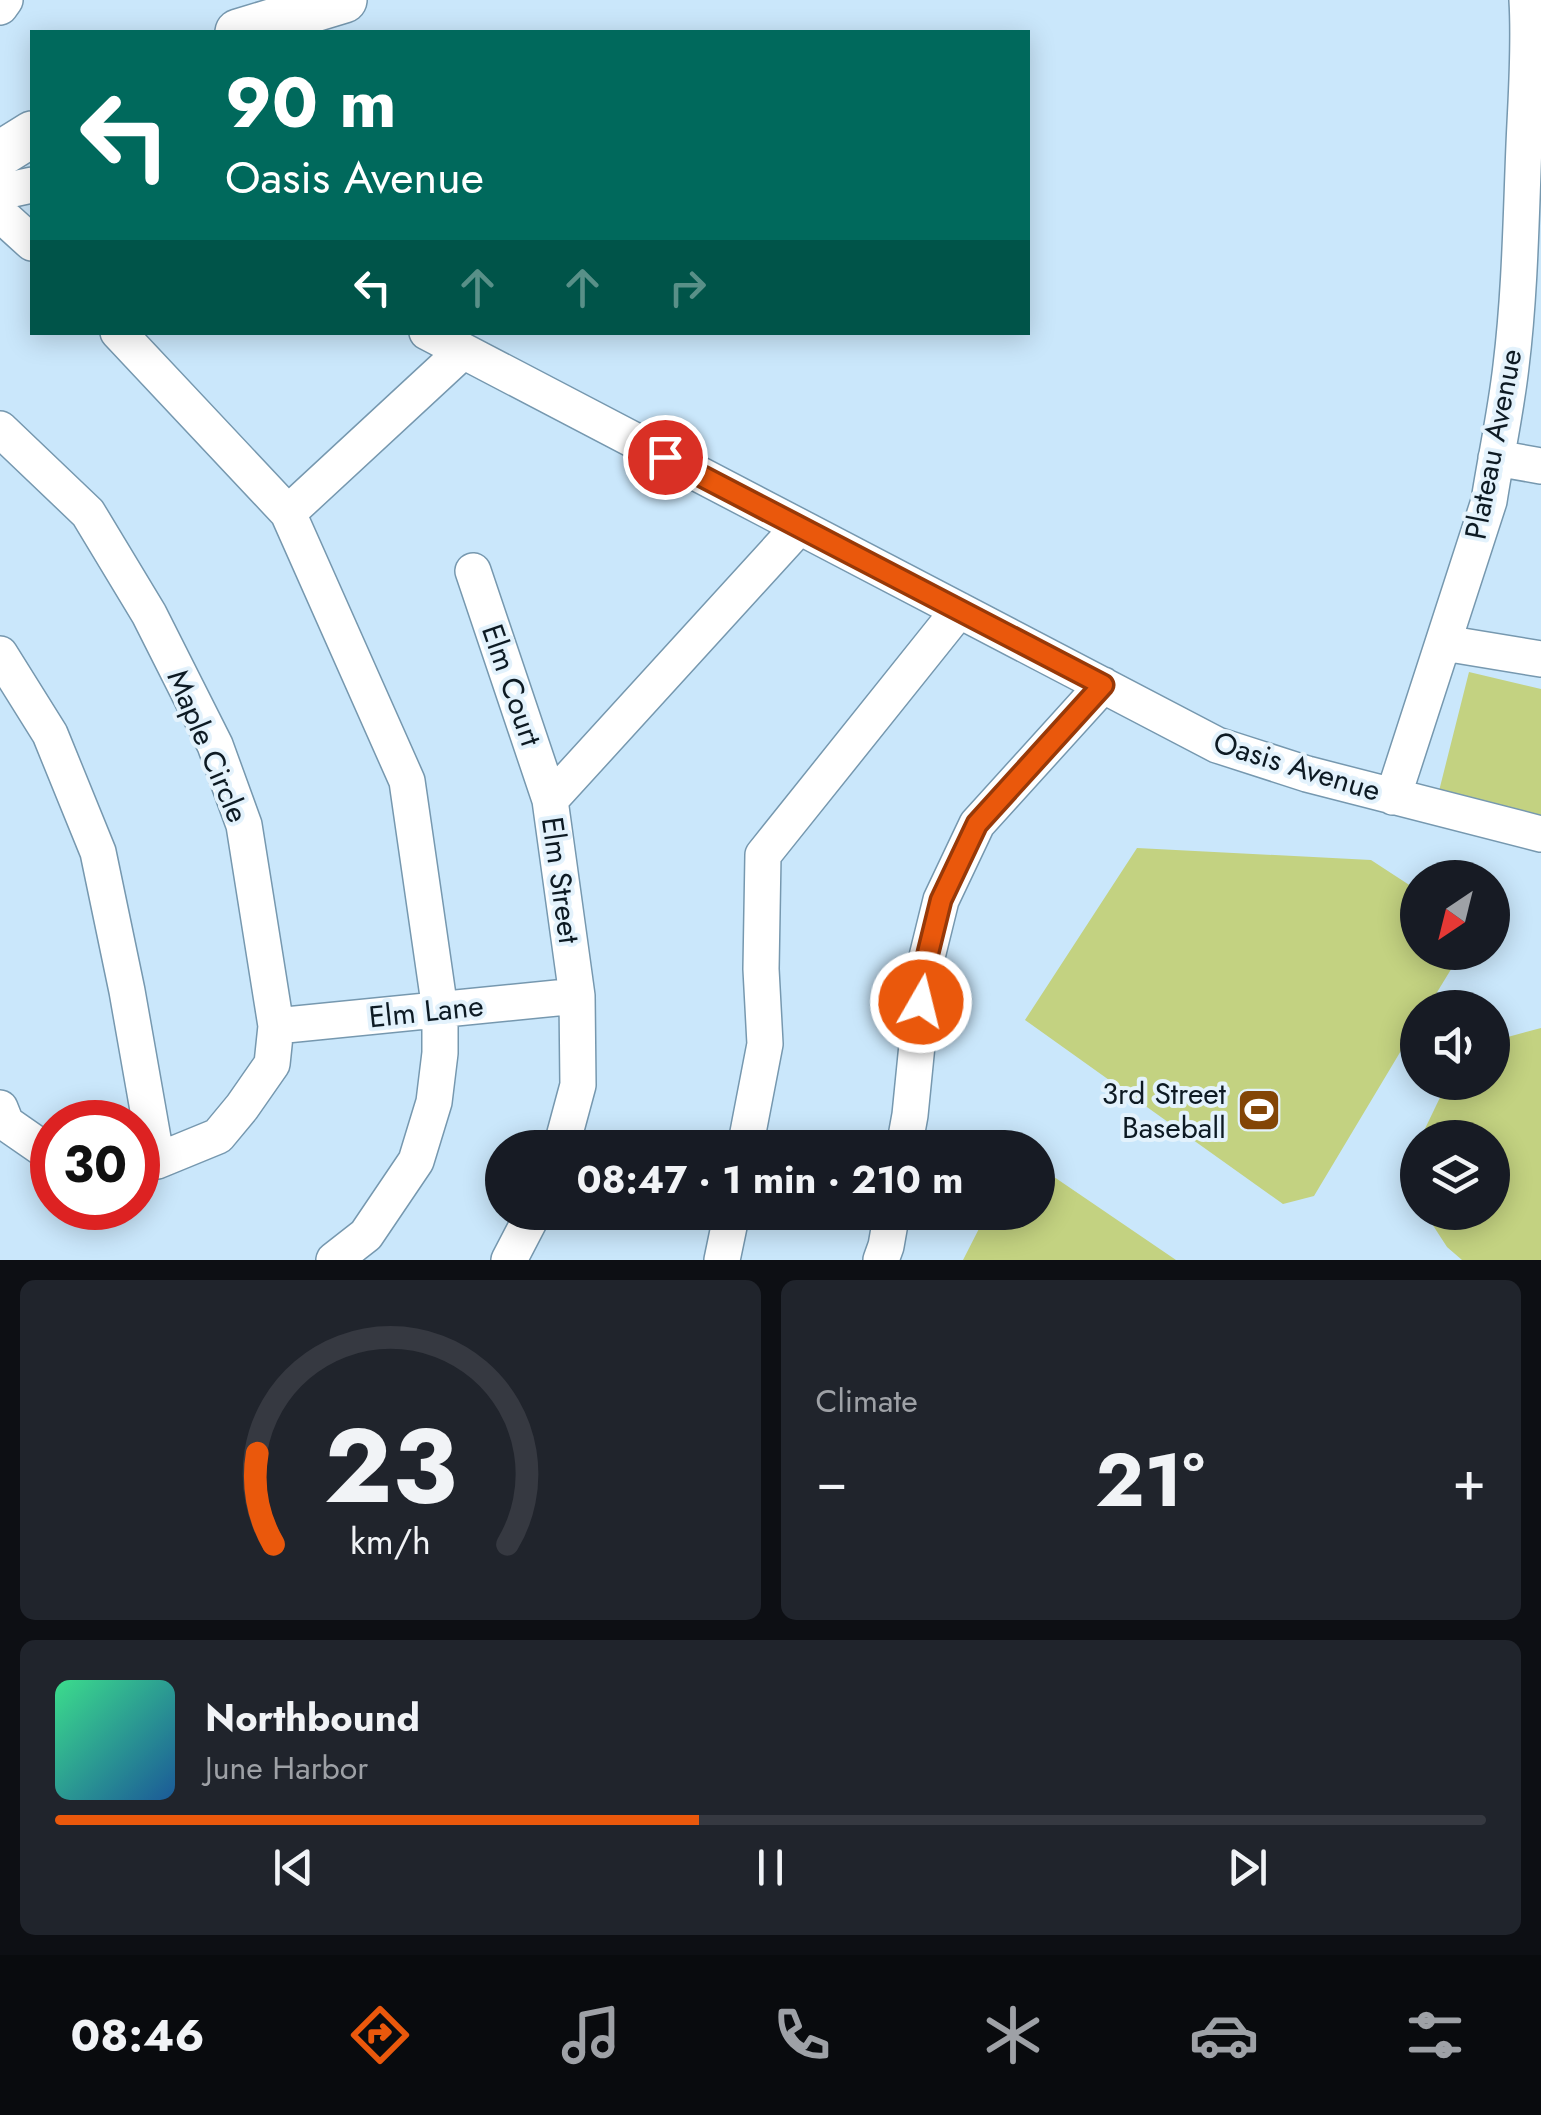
<!DOCTYPE html>
<meta charset="utf-8">
<style>
:root{--surface:#171b24;--page:#20242c;--text:#f1f3f6;--muted:#9ea1a6;--line:#363941;--accent:#ea580c}
body{margin:0;font-family:Jost,sans-serif;background:var(--page);color:var(--text);height:100vh;display:flex;flex-direction:column;font-size:38px;white-space:nowrap}
*{box-sizing:border-box;margin:0}
p{font-size:32px;color:var(--muted)}
.icon{flex:none;width:55px;height:55px;fill:none;stroke:currentColor;stroke-width:2;stroke-linecap:round;stroke-linejoin:round}
.map{position:relative;height:1260px;overflow:hidden}
.details{display:flex;flex-direction:column;gap:20px;padding:20px;background:#0d0f14;flex:1}
.details>*{flex:none}
.guide{position:absolute;left:30px;top:30px;width:1000px;height:305px;border-radius:0px;box-shadow:0 5px 25px #0003;background:#00695c;color:#fff;overflow:hidden}
.needle{width:65px;rotate:215deg}
.buttons{position:absolute;left:1400px;top:860px;display:grid;gap:20px}
.buttons a{display:grid;place-items:center;width:110px;height:110px;border-radius:50%;background:var(--surface);box-shadow:0 5px 25px #0003;font-size:50px}
.speed{position:absolute;left:30px;top:1100px;display:flex;gap:20px;font-size:50px;font-weight:700;text-align:center}
.speed>*{display:grid;place-content:center;width:130px;height:130px;border-radius:50%;background:var(--surface);box-shadow:0 5px 25px #0003;line-height:1}
.speed .limit{border:15px solid #d22;background:#fff;color:#111}
.pin{position:absolute;display:grid;place-items:center;width:85px;height:85px;color:#fff;margin:-42px;border:5px solid #fff;border-radius:50%;box-shadow:0 2px 10px #0007}
.me{position:absolute;width:110px;margin:-55px;rotate:8deg;stroke-linejoin:round;filter:drop-shadow(0 0 8px #0008)}
.turn{display:flex;align-items:center;gap:35px;height:210px;padding:0 30px;font-size:45px}
.turn .icon{width:130px;height:130px;stroke-width:2.5}
.turn b{display:block;font-size:70px;line-height:85px}
.lanes{display:flex;align-items:center;height:95px;padding:0 30px;background:#0003;justify-content:center;gap:50px;direction:ltr}
.lanes .off{opacity:.35}
.big{font-size:75px;font-weight:700;line-height:1.1}
.details .widget{flex:1;display:flex;flex-direction:column;justify-content:center;gap:15px;min-width:0;padding:0 35px;border-radius:15px;background:var(--page)}
.details .dial{align-items:center;gap:0}
.dial svg{height:260px;overflow:visible;fill:none;stroke:var(--line);stroke-width:7;stroke-linecap:round;text-anchor:middle}
.dial text{fill:var(--text);stroke:none}
.song{display:flex;align-items:center;gap:30px}
.cover{width:120px;height:120px;border-radius:15px;background:linear-gradient(135deg,hsl(150 70% 55%),hsl(210 70% 35%))}
.played{height:10px;border-radius:5px;background:linear-gradient(90deg,var(--accent) 45%,var(--line) 45%)}
.keys{display:flex;justify-content:space-around;direction:ltr}
.heat{display:flex;justify-content:space-between;align-items:center;font-size:55px;direction:ltr}
.details .tiles{flex:1;display:grid;gap:20px;grid-template-columns:1fr 1fr}
.widget:last-child{grid-column:span 2}
.trip{position:absolute;left:485px;top:1130px;width:570px;height:100px;border-radius:50px;background:var(--surface);box-shadow:0 5px 25px #0003;font-weight:700;line-height:100px;text-align:center}
.dock{display:flex;height:160px;justify-content:space-around;align-items:center;background:#090b0e;color:var(--muted)}
.dock .icon{width:70px;height:70px}
.dock .on{color:var(--accent)}
.dock b{font-size:45px;color:var(--text)}
.map>svg:first-child{display:block}
.green{fill:#c3d281}
.lines{fill:none;stroke-linecap:round;stroke-linejoin:round}
.minor-casing{stroke:#7698af;stroke-width:38}
.major-casing{stroke:#7698af;stroke-width:48}
.minor{stroke:#fff;stroke-width:35}
.major{stroke:#fff;stroke-width:45}
.route-casing{stroke:#983908;stroke-width:25}
.route{stroke:#ea580c;stroke-width:18}
.labels{text-anchor:middle;dominant-baseline:central;stroke-width:8;stroke-linejoin:round;paint-order:stroke}
.street-label{font-size:30px;fill:#0d1a23;stroke:#e3f2fc}
.poi-label{font-size:30px;fill:#0d1a23;stroke:#e3f2fc;text-anchor:end}
</style>
<div class="map">
<svg width="1541" height="1260" viewBox="0 0 1541 1260">
<rect width="100%" height="100%" fill="#cae7fb"/>
<path class="green" d="M1469,672L1541,689V819L1439,791Z
M1137,848L1371,860L1417,890L1418,952L1461,953L1428,1007L1418,1008L1417,1024L1314,1196L1283,1204L1025,1020Z
M1541,1028V1260H1462L1447,1247L1425,1213L1492,1212V1138L1421,1137L1447,1083L1492,1082L1493,1041Z
M1038,1166L1176,1260H963L987,1213L1038,1212Z"/>
<g class="lines">
<g class="minor-casing">
<path id="minor" d="M0,7L5,0
M0,192L32,185
M0,214L32,243
M118,332L288,513L407,781L440,1010V1053L434,1102L416,1161L366,1235L334,1260
M427,332L1217,745L1307,774L1541,834
M0,429L88,513L149,614L215,745L244,825L276,1026L272,1064L242,1107L218,1136L157,1161L138,1164
M1496,458L1541,466
M288,513L463,351
M473,571L550,800
M1444,643L1541,659
M0,654L50,734L98,852L127,991L157,1161
M1393,797L1489,501C1496,456 1506,411 1511,366C1520,293 1521,218 1524,145C1526,97 1530,48 1527,0
M276,1026L577,996
M0,1108L6,1123L52,1155
M561,1148L578,1085L577,996L550,800L799,527
M745,1148L765,1044L761,969L763,855L959,610
M904,1148L910,1115L925,965L941,900L977,824L1103,685
M509,1260L534,1212
M722,1260L732,1212
M881,1260L886,1246L892,1212"/>
</g>
<g class="major-casing">
<path id="major" d="M238,32L344,0
M0,154L32,134"/>
</g>
<use href="#minor" class="minor"/>
<use href="#major" class="major"/>
</g>
<g class="lines">
<g class="route-casing">
<path id="route" d="M665,457L1103,685L977,824L941,900L925,965L921,1002"/>
</g>
<use href="#route" class="route"/>
</g>
<defs>
<g id="stadium-square" transform="scale(2.25)"><rect x="-9" y="-9" width="18" height="18" rx="4" fill="#834506" stroke="#e3f2fc"/><path d="M0-5a6.5 5 0 1 0 0 10a6.5 5 0 1 0 0-10ZM-3.5-1.8h7v3.6h-7Z" fill="#fff"/></g>
</defs>
<g fill-rule="evenodd">
<use href="#stadium-square" x="1259" y="1110"/>
</g>
<g class="labels">
<g class="street-label">
<text transform="translate(1493 444) rotate(-79)">Plateau Avenue</text>
<text transform="translate(512 685) rotate(71)">Elm Court</text>
<text transform="translate(208 746) rotate(67)">Maple Circle</text>
<text transform="translate(1297 766) rotate(17)">Oasis Avenue</text>
<text transform="translate(561 880) rotate(82)">Elm Street</text>
<text transform="translate(426 1011) rotate(-6)">Elm Lane</text>
</g>
<g class="poi-label">
<text x="1226" y="1093">3rd Street<tspan x="1226" dy="34">Baseball</tspan></text>
</g>
</g>
</svg>
<div class="buttons">
<a><svg class="needle" viewBox="-14 -14 28 28"><path d="M0-13l5 13h-10z" fill="#e53935"/><path d="M0 13l5-13h-10z" fill="#9ea1a6"/></svg></a>
<a><svg class="icon" aria-label="sound" viewBox="0 0 24 24"><path d="M4 9h4l5-4v14l-5-4H4zM17 9q2 3 0 6"/></svg></a>
<a><svg class="icon" aria-label="layers" viewBox="0 0 24 24"><path d="M12 4l9 5-9 5-9-5zM3 14l9 5 9-5"/></svg></a>
</div>
<div class="speed"><div class="limit">30</div></div>
<div class="pin" style="left:665px;top:457px;background:#d93025"><svg class="icon" aria-label="arrive" viewBox="0 0 24 24"><path d="M6 21V4h12l-3 4 3 4H6"/></svg></div>
<svg class="me" style="left:921px;top:1002px" viewBox="-20 -20 40 40"><circle r="17" fill="#ea580c" stroke="#fff" stroke-width="3"/><path d="M0-11L8 9 0 5-8 9z" fill="#fff"/></svg>
<div class="trip">08:47 · 1 min · 210 m</div>
<div class="guide">
<div class="turn"><svg class="icon" aria-label="left" viewBox="0 0 24 24"><path d="M17 20v-9H6M10 6l-5 5 5 5"/></svg><div><b>90 m</b>Oasis Avenue</div></div>
<div class="lanes"><svg class="icon" aria-label="left" viewBox="0 0 24 24"><path d="M17 20v-9H6M10 6l-5 5 5 5"/></svg><svg class="icon off" aria-label="ahead" viewBox="0 0 24 24"><path d="M12 20V5M6 11l6-6 6 6"/></svg><svg class="icon off" aria-label="ahead" viewBox="0 0 24 24"><path d="M12 20V5M6 11l6-6 6 6"/></svg><svg class="icon off" aria-label="right" viewBox="0 0 24 24"><path d="M7 20v-9h11M14 6l5 5-5 5"/></svg></div>
</div>
</div>
<section class="details">
<div class="tiles">
<div class="widget dial"><svg viewBox="0 0 100 80">
<path d="M14 69A42 42 0 1 1 86 69"/>
<path d="M14 69A42 42 0 0 1 9 41" stroke="#ea580c"/>
<text x="50" y="56" font-size="32" font-weight="700">23</text>
<text x="50" y="72" font-size="11">km/h</text>
</svg></div>
<div class="widget"><p>Climate</p>
<div class="heat"><a>−</a><b class="big">21°</b><a>+</a></div>
</div>
<div class="widget">
<div class="song"><i class="cover"></i><div><b>Northbound</b><p>June Harbor</p></div></div>
<div class="played"></div>
<div class="keys"><svg class="icon" aria-label="previous" viewBox="0 0 24 24"><path d="M18 5L8 12l10 7zM5 5v14"/></svg><svg class="icon" aria-label="pause" viewBox="0 0 24 24"><path d="M8 5v14M16 5v14"/></svg><svg class="icon" aria-label="next" viewBox="0 0 24 24"><path d="M6 5l10 7-10 7zM19 5v14"/></svg></div>
</div>
</div>
</section>
<nav class="dock">
<b>08:46</b>
<svg class="icon on" aria-label="directions" viewBox="0 0 24 24"><path d="M12 3l9 9-9 9-9-9zM9 14v-3h6M13 9l2 2-2 2"/></svg>
<svg class="icon" aria-label="music" viewBox="0 0 24 24"><path d="M9 18V5l10-2v13"/><circle cx="6" cy="18" r="3"/><circle cx="16" cy="16" r="3"/></svg>
<svg class="icon" aria-label="phone" viewBox="0 0 24 24"><path d="M5 4h4l2 5-3 2q2 4 5 5l2-3 5 2v4C11 20 4 13 5 4z"/></svg>
<svg class="icon" aria-label="climate" viewBox="0 0 24 24"><path d="M12 3v18M4 7l16 10M4 17L20 7"/></svg>
<svg class="icon" aria-label="car" viewBox="0 0 24 24"><path d="M5 17H2v-5l4-1 3-4h7l3 4 3 1v5h-3M9 17h6M6 11h13"/><circle cx="7" cy="17" r="2"/><circle cx="17" cy="17" r="2"/></svg>
<svg class="icon" aria-label="filters" viewBox="0 0 24 24"><path d="M4 7h16M4 17h16"/><circle cx="9" cy="7" r="2"/><circle cx="15" cy="17" r="2"/></svg>
</nav>
